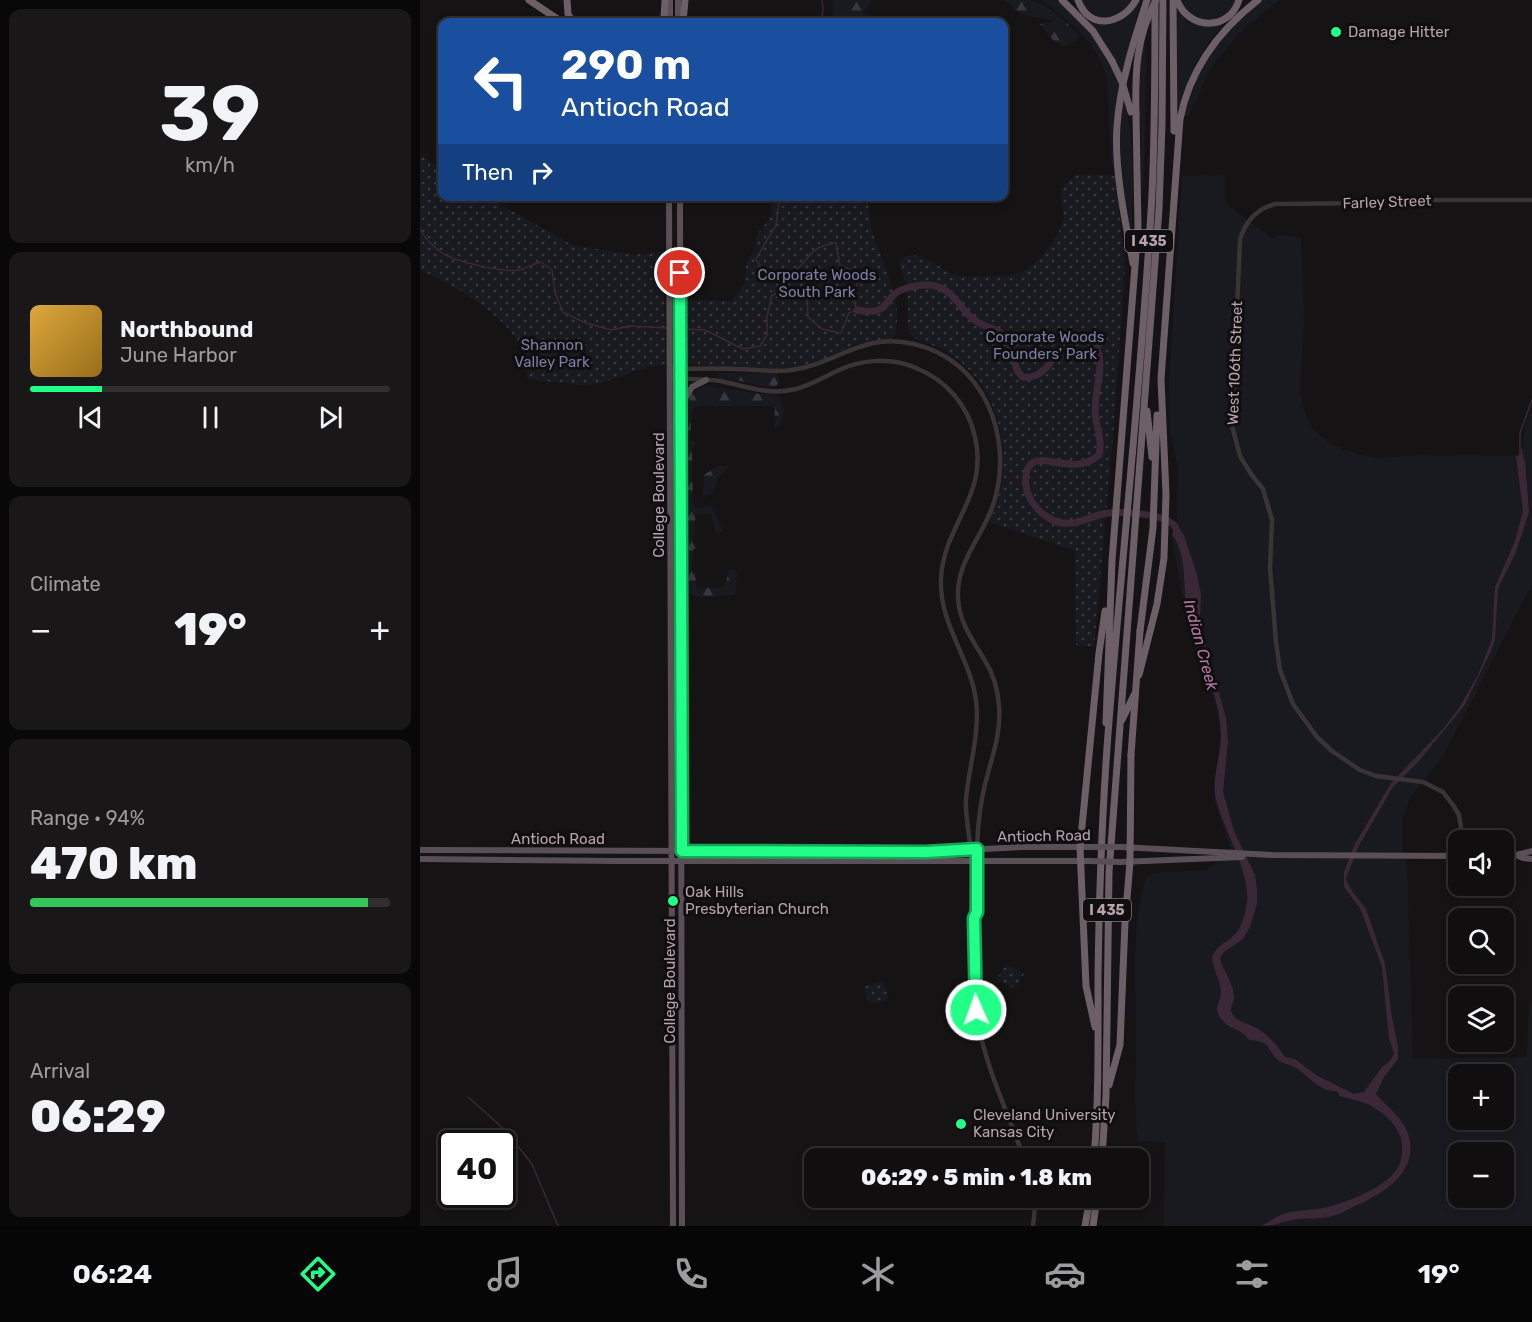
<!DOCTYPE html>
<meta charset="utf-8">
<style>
:root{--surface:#100e0e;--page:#191717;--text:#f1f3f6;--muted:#9c9c9e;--line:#302e2e;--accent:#21ff89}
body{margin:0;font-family:Rubik,sans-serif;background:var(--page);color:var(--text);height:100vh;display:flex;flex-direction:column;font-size:22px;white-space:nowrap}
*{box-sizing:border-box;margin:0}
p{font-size:20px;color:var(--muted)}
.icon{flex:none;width:33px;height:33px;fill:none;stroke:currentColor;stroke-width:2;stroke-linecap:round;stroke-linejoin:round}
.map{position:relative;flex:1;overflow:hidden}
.panel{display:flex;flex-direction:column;gap:9px;padding:9px;background:#090808;width:420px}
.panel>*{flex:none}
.banner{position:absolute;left:18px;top:18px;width:570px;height:183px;border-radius:12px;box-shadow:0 3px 9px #0003,0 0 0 2px var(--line);background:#1a4fa0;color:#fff;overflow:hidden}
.tools{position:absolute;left:1028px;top:830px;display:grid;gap:12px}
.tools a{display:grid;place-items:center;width:66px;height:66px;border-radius:12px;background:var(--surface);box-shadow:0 3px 9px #0003,0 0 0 2px var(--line);font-size:30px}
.speed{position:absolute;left:18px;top:1130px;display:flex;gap:12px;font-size:30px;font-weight:700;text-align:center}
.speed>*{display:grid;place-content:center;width:78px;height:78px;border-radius:50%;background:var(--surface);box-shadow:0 3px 9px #0003,0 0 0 2px var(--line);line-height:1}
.speed .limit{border:3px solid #111;border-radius:9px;background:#fff;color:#111}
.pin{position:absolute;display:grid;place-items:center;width:51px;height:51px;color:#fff;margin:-26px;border:3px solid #fff;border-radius:50%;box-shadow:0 2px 6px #0007}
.me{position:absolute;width:66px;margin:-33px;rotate:358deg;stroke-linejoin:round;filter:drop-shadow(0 0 4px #0008)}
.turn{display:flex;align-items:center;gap:21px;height:126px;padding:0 24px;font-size:27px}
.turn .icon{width:78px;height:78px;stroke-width:2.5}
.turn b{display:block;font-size:42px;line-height:51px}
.then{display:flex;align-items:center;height:57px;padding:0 24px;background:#0003;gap:12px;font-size:22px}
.big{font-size:45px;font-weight:800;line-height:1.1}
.panel .tile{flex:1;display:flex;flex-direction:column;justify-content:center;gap:9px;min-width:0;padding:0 21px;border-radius:12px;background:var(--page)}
.panel .dial{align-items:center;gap:0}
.dial b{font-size:78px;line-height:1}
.song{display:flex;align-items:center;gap:18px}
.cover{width:72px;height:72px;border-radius:9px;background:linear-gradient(135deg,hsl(40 70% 55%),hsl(40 70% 35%))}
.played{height:6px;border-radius:3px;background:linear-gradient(90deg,var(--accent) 20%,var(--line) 20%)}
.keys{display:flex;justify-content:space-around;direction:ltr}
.heat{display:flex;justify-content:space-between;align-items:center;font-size:33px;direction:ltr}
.charge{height:9px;border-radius:4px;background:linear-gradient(90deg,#34c759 94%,var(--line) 0)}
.trip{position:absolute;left:384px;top:1148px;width:345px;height:60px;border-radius:12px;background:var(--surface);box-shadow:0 3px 9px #0003,0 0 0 2px var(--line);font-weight:800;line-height:60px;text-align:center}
.tab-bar{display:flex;height:96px;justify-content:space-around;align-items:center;background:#060606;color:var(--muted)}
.tab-bar .icon{width:42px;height:42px}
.tab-bar .selected{color:var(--accent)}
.tab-bar b{font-size:27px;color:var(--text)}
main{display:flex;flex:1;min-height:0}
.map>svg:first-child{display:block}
.grass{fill:#191920;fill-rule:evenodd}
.forest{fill:url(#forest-firs)}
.park{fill:url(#park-dots)}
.water{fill:#3a2836}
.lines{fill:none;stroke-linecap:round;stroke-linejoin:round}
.stream{stroke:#3a2836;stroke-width:1.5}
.river{stroke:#3a2836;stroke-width:7}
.minor{stroke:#3a3436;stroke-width:4.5}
.major{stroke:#5a4f54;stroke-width:6}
.highway{stroke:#6c5f65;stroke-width:7}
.major-bridge{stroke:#5a4f54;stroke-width:6}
.highway-bridge{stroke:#6c5f65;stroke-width:7}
.route-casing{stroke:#15a659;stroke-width:15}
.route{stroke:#21ff89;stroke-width:10}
.poi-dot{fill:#21ff89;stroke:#100e0e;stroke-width:2}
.labels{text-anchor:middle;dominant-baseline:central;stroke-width:6;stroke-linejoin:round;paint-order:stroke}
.shield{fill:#100e0e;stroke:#85767d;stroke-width:1.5}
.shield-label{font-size:14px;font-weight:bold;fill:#b7a3ad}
.poi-label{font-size:15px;fill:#b7a3ad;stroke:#100e0e;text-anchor:start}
.street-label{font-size:15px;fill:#b7a3ad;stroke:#100e0e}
.park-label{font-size:15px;fill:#787ea4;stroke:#100e0e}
.water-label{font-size:16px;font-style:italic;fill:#b676a5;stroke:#100e0e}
</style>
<main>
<section class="panel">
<div class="tile dial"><b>39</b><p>km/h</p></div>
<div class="tile">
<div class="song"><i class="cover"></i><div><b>Northbound</b><p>June Harbor</p></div></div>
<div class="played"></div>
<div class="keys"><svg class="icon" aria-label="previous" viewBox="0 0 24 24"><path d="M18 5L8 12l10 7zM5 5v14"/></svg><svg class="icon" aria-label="pause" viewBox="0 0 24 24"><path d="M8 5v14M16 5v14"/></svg><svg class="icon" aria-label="next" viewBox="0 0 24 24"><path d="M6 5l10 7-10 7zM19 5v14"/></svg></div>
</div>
<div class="tile"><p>Climate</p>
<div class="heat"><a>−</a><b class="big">19°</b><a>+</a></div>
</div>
<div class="tile"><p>Range · 94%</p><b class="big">470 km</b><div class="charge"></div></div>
<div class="tile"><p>Arrival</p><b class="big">06:29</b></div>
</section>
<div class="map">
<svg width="1112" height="1226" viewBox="0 0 1112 1226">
<defs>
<pattern id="forest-firs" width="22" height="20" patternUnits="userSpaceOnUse" patternTransform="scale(1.5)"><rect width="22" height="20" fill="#191920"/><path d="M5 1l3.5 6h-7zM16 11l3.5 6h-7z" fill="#38373e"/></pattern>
<pattern id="park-dots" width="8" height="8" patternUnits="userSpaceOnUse" patternTransform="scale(1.5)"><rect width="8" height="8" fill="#191920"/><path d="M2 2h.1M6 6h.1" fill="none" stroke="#38373e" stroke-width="1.8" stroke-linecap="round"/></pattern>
</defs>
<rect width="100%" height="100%" fill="#151313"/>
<path class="grass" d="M621,0H636L648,10L673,36L687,57L700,85L694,121L696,175C690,166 690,148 690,135C687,82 693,61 650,23C641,16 631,5 621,0Z
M661,0H712L707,8L693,18C678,18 668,15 661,0Z
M718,0H721L702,77L685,42L671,23L672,20C696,26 706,22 718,0Z
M759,0H816C807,18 789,26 771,15C766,12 763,5 759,0Z
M839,0H860C832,20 811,40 791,68C784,78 781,92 776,103L773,104L769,116L764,117C778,60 798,40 839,0Z
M756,10L769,20L805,23C781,48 769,75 759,107H757Z
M725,32L726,58L724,178L722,201L719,67Z
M704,97C715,141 713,189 712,234H710C704,188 696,143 704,97Z
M805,175V203L853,239L857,235L881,237L884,317L880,393L885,412L893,429L911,444L934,453L957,458L997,455L1101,456L1106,422L1112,410V585L1023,756L990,798L982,820V848L987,862L993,1059L1107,1057L1109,1003L1112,1002V1226H744L745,1142L718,1141C713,1107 716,1070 716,1036C716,985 710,924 727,876L735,873L787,870L796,862L810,860V847L794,800L800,737L797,711L784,669L770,636L751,536L757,523L758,468L750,432L749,383L762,176ZM1038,1074H1083V1119H1038ZM1038,1152H1083V1197H1038Z"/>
<path class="forest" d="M413,0H452L449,6L442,11L448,17L446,22H413Z
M584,0C594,0 605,0 614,1C625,4 655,27 659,38L656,41L643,47L632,39L620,24L630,22V20C621,16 609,18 600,13C593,10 591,3 584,0Z
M353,372L357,374C359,379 360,383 355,387C334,387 320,378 300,379L298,376V373H304L343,374Z
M288,386L340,394H355C367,402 365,419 357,428L354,427L355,408L352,406H279L272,409L270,439L276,443L272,449L273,505L275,508L291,506L303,531L296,534L291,514H276L273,539L276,548L273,550L272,571L276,574V586L277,588L305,587L309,570L311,569L317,572L315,595L278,597L269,593L268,587L269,572L266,418C269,401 267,389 288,386Z
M297,466H308V468L298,478L292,494L285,497L283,495L284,475Z"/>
<path class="park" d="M0,155L22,169V196L67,197L152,245L214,255L244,251L245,365L224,368L182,383L161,385L108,379C104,367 104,355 98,343C84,314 30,283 0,270Z
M656,175H695L705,266L694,425L674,647L656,645L655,551L569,522C594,471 586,397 539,361C535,357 529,353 524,350C514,344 498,344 491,334C488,330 488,326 488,321C488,310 488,300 487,289C485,280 481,271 480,262L481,259C499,246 519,270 536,275C545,278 591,276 600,273C616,267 640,236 643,220C645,210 640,201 641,192C642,185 651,179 656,175Z
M352,197H448C449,208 449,219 452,230C462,265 484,297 475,335L470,339L436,344L405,359L378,367L350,369L270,365L264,358L263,300L311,301L325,284L326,264L335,248L336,236L352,215Z
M586,964L604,974L595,989L577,979Z
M464,982L469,999L449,1004L444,986Z"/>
<path class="water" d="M1101,447L1105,462L1109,512L1096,552L1078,588L1075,640L1071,651L1044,706L998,762L973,787L938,847L926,879L932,891L946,909L965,964L972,1018L978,1047V1059L964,1077L956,1094C967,1107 985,1119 989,1137C998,1173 963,1194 935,1206C927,1210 918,1215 909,1217C899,1219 888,1218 877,1219C865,1221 855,1226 842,1226C850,1221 857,1216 866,1213C879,1210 891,1210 903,1208C923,1204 965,1188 976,1170C981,1164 982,1156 982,1148C984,1128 959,1107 942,1102C935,1099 927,1099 920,1096L917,1091C899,1092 890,1077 876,1068C871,1064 863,1064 859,1061C844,1048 854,1042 829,1040C821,1028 812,1031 803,1021C791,1008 801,1004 801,991C800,980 793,969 792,958C795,946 805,944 813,936C822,928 825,915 827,903C830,869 804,833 796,799C791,778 801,757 801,736C801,690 772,649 766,604C763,578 767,557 752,534L756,525L764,535L777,575L781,594L780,617L783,636L806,718L808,742L803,792L814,831L835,875L837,888V904L830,927L823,939L804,952L800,958C803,972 814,982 814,998C813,1005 808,1010 814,1016C820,1023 830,1024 838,1029C849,1036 858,1046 865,1057L875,1059L896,1075L934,1094L944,1092L962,1067L970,1061L974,1053L969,1038L962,967L940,908L924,887V872L935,844L971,783L1023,729L1039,708L1058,675L1072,639L1075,587L1095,541L1103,511L1096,456L1101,455Z"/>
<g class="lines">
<path class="stream" d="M401,22L403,9L402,0
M0,229C6,240 18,252 30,257C43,263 87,273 99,270C106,269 111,264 121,262L132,270L135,293L143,312L163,322L191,330L209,326L247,328
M264,329L285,330L323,349L340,346L347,335V316L352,295L369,291L387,297L388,317L402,329L421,333L429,313L437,310L434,302L438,275L429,269L420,266L416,243C387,246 390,262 369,276L356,270L344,271L336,259L356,225L360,196
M1100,457V433L1112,400
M48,1097L85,1130L112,1164L138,1226"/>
<path class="river" d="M437,310C475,318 459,293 491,287C499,285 511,284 519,287C535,293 542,312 556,321C566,328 581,329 588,340C595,351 592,369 603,377C636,381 637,327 670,338C689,358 675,386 675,410C675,426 683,438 679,455C654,477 622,451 610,465C605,471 605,484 607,491C613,509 632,526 652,523C663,522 673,516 683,514C699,511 742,513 754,525C755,526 757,532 758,533"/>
<path class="minor" d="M250,369C271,369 293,368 314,369C334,369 352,373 372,370C419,363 442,332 494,344C564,360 594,437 574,502C564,536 536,560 538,598C539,622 552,639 564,659C573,673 578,690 579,706C582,739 567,768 562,799C555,836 557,875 557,912L554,918C554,955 551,993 559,1028C568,1072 589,1116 604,1158
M250,378C267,379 284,379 300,381C326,386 348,396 376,389C391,385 403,378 417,371C441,359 471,357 496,368C526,380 548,405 555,437C569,496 523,525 521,579C519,624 550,657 556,700C560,734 549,766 546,799C545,821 551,841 552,862C553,878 552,895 551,912L554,918
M1043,840L1039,815L1033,805L1023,792L1003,782L956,776L940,770L912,751L897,737L873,704L860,670L856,642L850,568L852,520L843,489L831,474L820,456L812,426L820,240C825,222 837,209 855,204L951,203L978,200H1112
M613,1226L616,1197"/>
<path class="major" d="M250,0V22
M258,0V22
M249,196L253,1226
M260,196L262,1226
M262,404L272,387L286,380
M701,847L852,855L1038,856
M0,850L506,852L603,847H670
M1096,855L1103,858L1112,859
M1083,856L1096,855L1112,851
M0,859L199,861H669
M700,862L822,857"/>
<path class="highway" d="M109,0L142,22
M147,0L148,14L153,22
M642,0L673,31L692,61
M658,0C669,31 702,25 716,0
M753,0L754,131
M757,0C768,30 809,32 819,0
M242,22L244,17L245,0
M263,22L265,0
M713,263C705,221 694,168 697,126C700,83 714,40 727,0
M727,411L732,457
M720,631L733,528L737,415
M719,675L737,604L744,558L746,494L741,379L760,119C770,69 798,31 838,0
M702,720L714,695
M686,723L692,561L718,227L716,114
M675,1027L666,986L660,847L679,653L685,611
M689,1085L700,1045L705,922L710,862L711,755
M674,1158C679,1098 678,1038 678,978C679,897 682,815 688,734C702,554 722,375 732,194C735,131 735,67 735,3
M682,1158L686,1096L689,872L739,209L742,125L743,0
M665,1226L670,1197
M673,1226L677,1197"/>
<path class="major-bridge" d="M670,847H701
M669,861L700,862"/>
<path class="highway-bridge" d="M692,61L702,82L711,112
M716,114C715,73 716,37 736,0
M711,755L720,631"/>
</g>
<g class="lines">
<g class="route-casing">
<path id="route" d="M260,273L262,851L506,852L557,849V912L554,918L556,1010"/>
</g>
<use href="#route" class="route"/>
</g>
<g class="poi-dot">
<circle cx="916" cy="32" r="6"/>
<circle cx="253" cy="901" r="6"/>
<circle cx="541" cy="1124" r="6"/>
</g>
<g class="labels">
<g class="shield">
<rect x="705" y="230" width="48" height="22" rx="4.5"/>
<rect x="663" y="899" width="48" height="22" rx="4.5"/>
</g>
<g class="shield-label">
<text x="729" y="241">I 435</text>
<text x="687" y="910">I 435</text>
</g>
<g class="poi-label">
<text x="928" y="32">Damage Hitter</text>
<text x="265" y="892">Oak Hills<tspan x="265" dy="17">Presbyterian Church</tspan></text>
<text x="553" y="1115">Cleveland University<tspan x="553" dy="17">Kansas City</tspan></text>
</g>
<g class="street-label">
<text transform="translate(967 202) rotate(-2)">Farley Street</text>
<text transform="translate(815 363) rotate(-88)">West 106th Street</text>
<text transform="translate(239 495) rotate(-90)">College Boulevard</text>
<text transform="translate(624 836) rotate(-1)">Antioch Road</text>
<text x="138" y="839">Antioch Road</text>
<text transform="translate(250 981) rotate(-90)">College Boulevard</text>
</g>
<g class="park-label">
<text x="397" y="275">Corporate Woods<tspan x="397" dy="17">South Park</tspan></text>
<text x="625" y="337">Corporate Woods<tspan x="625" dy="17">Founders' Park</tspan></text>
<text x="132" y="345">Shannon<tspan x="132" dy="17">Valley Park</tspan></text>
</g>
<g class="water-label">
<text transform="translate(781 645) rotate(75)">Indian Creek</text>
</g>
</g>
</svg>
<div class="tools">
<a><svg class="icon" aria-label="sound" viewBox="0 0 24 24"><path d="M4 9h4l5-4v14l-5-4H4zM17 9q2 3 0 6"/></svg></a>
<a><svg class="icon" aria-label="search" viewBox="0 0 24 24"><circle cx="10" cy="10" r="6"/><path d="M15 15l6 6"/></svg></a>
<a><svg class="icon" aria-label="layers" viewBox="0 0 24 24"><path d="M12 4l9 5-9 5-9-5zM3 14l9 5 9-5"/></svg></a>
<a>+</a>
<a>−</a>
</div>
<div class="speed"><div class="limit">40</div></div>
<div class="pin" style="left:260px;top:273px;background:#d93025"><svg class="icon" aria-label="arrive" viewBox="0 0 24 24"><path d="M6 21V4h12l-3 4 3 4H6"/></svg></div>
<svg class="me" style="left:556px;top:1010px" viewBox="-20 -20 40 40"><circle r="17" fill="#21ff89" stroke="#fff" stroke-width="3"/><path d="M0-11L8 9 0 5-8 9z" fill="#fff"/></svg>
<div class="trip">06:29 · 5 min · 1.8 km</div>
<div class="banner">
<div class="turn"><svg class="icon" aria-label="left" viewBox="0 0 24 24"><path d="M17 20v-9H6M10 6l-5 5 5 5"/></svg><div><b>290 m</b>Antioch Road</div></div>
<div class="then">Then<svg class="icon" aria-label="right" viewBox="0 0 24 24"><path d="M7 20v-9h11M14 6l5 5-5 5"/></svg></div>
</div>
</div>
</main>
<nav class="tab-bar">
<b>06:24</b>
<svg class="icon selected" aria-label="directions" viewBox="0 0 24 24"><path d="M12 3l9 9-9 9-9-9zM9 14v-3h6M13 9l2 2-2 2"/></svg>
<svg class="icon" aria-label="music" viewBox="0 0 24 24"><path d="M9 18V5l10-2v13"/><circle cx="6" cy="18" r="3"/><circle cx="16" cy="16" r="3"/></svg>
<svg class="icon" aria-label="phone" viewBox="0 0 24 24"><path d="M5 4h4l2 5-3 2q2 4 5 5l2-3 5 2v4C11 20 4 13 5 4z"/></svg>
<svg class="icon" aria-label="climate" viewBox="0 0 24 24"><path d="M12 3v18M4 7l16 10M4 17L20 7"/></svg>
<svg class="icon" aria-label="car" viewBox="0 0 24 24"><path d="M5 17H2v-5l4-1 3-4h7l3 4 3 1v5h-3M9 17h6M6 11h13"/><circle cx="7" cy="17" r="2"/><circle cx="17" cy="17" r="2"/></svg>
<svg class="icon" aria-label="filters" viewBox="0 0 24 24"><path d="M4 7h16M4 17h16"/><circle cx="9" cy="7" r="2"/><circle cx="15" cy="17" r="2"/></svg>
<b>19°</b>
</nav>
